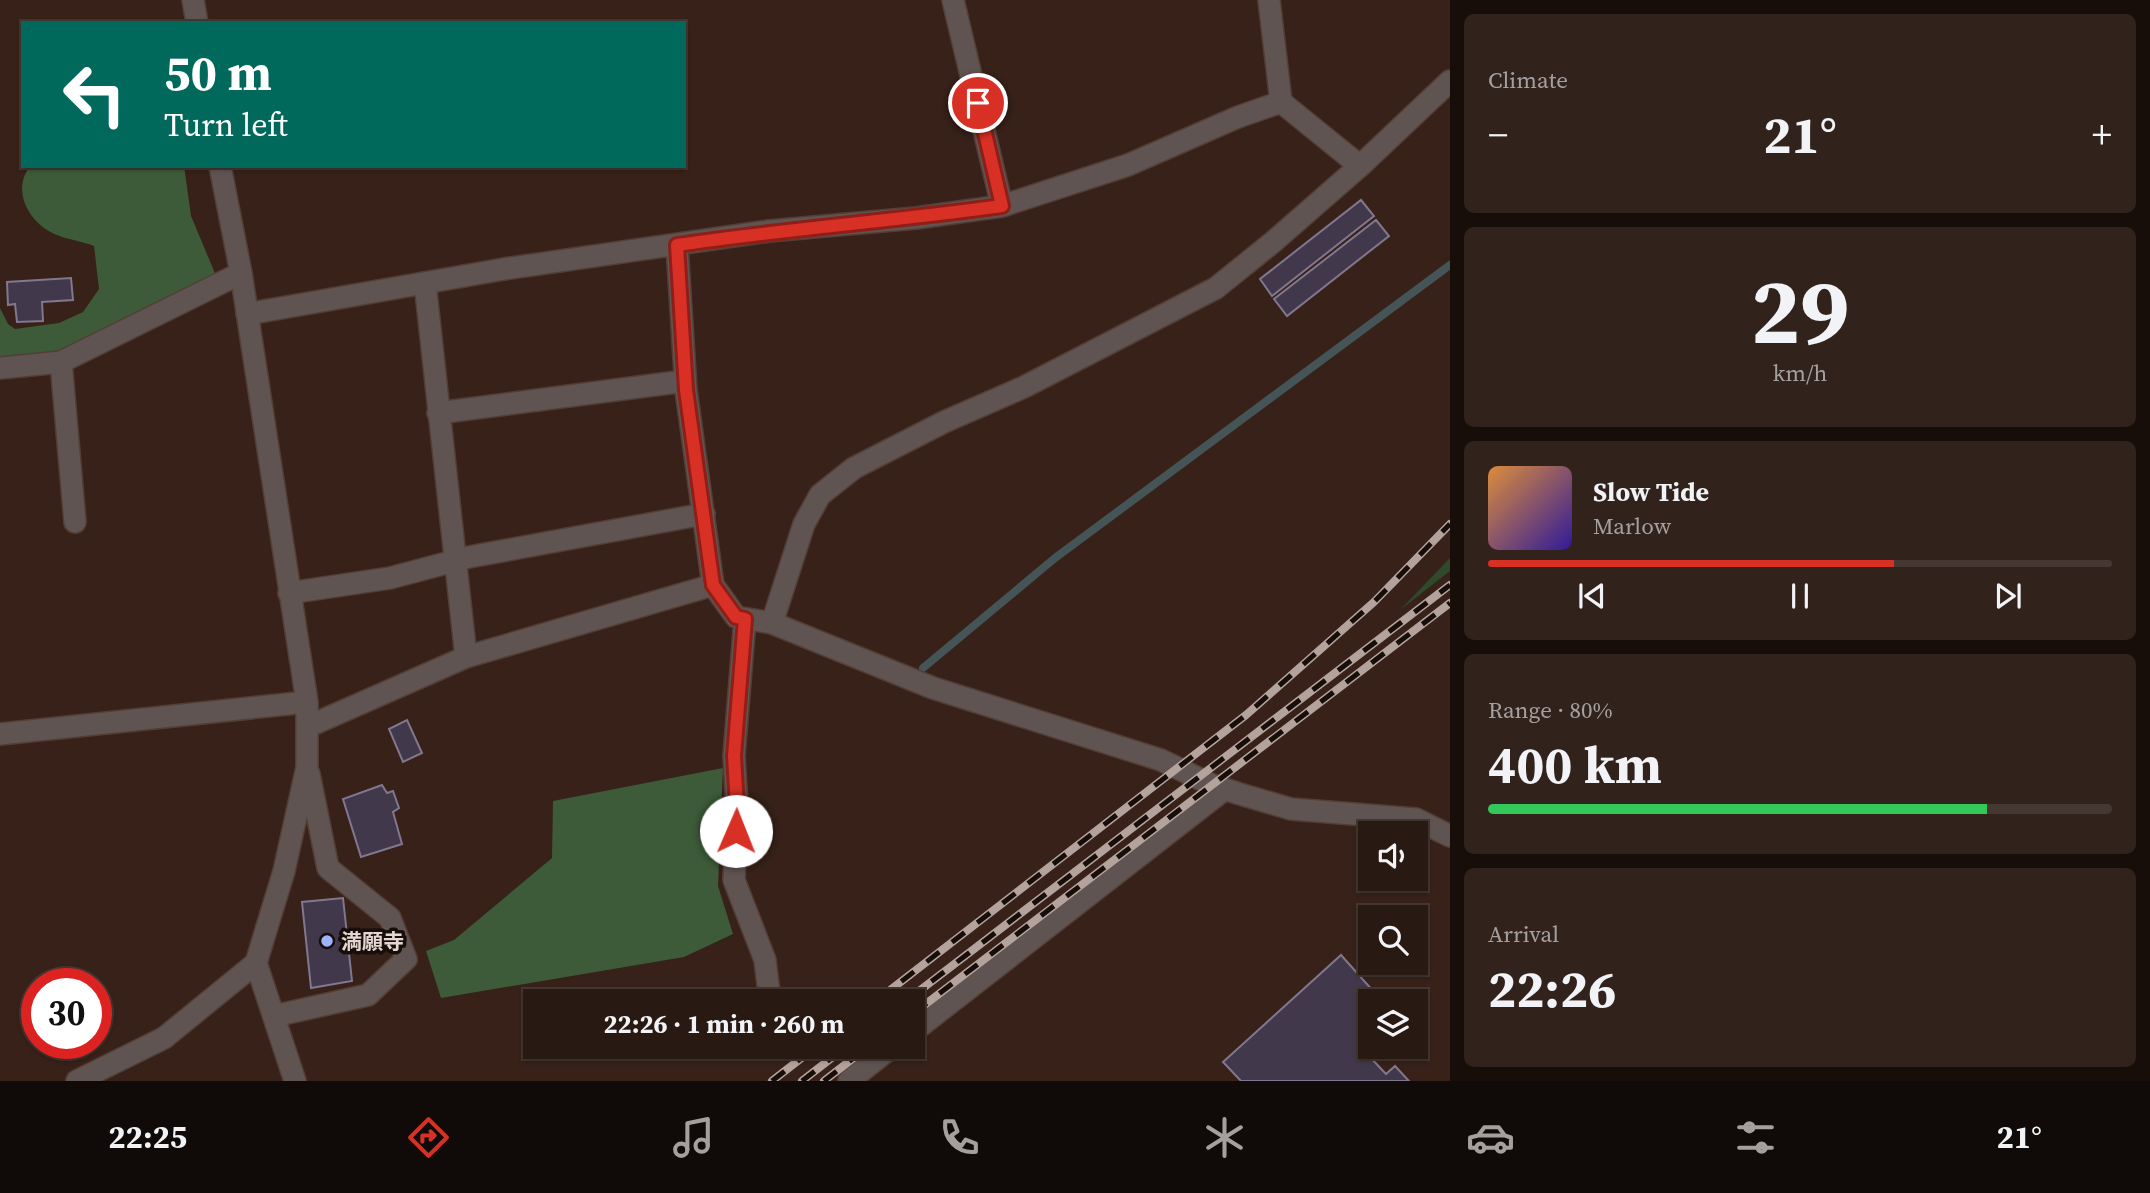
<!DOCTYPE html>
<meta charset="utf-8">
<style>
:root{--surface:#291913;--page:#31221c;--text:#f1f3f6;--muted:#a5a0a0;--line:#453833;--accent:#d93025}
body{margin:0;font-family:"Source Serif 4","Noto Sans JP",serif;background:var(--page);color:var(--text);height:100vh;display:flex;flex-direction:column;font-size:26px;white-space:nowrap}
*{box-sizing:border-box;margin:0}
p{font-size:23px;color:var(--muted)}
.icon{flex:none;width:38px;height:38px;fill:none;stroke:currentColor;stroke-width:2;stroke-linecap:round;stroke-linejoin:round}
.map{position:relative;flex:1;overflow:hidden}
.panel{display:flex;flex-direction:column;gap:14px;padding:14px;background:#170e0a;width:700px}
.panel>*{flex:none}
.top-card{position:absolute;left:21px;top:21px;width:665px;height:147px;border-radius:0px;box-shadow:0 2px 5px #0004,0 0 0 2px var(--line);background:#00695c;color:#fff;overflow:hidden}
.fabs{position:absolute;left:1358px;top:821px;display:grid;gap:14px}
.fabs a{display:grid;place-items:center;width:70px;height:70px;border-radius:0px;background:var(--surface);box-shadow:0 2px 5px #0004,0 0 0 2px var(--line);font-size:35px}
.speed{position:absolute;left:21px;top:968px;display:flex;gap:14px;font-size:35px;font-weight:700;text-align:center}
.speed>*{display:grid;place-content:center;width:91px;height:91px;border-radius:50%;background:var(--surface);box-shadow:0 2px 5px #0004,0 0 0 2px var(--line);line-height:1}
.speed .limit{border:10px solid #d22;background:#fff;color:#111}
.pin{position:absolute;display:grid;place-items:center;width:60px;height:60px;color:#fff;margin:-30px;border:4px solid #fff;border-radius:50%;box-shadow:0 2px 7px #0007}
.me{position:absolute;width:77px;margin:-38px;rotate:1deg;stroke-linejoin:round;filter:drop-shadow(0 0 5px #0008)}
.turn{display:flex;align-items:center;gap:24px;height:147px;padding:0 28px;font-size:32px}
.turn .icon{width:91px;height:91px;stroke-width:2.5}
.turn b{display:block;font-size:49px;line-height:60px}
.big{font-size:52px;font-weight:700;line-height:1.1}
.panel .card{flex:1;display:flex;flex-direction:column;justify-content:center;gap:10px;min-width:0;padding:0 24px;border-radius:10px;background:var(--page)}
.panel .dial{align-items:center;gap:0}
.dial b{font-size:91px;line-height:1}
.song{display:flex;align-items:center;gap:21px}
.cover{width:84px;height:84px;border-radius:10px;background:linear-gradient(135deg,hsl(30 70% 55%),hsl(250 70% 35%))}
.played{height:7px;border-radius:4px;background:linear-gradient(90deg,var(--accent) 65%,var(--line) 65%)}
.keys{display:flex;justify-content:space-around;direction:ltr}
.heat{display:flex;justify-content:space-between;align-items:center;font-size:38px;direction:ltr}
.charge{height:10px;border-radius:5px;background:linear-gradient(90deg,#34c759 80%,var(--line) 0)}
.trip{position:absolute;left:523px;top:989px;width:402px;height:70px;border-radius:0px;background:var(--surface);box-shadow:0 2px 5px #0004,0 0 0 2px var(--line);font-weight:700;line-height:70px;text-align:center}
.tab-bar{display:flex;height:112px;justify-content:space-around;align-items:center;background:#100a08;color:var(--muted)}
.tab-bar .icon{width:49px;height:49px}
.tab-bar .current{color:var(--accent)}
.tab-bar b{font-size:32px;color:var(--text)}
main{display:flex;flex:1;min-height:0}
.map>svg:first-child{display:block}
.green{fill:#2f4a2b}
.forest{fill:#3d5b39}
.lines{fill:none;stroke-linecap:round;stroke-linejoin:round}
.stream{stroke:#455456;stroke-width:8}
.building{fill:#41384c;stroke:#81778e;stroke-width:2}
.street-casing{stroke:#533e36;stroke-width:24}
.street{stroke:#605453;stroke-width:21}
.rail-casing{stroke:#b4a39d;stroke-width:8}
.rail{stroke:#170e0a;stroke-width:5;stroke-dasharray:16;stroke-linecap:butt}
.route-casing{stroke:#8d1f18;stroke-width:18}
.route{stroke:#d93025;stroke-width:12}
.poi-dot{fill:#9fb3fd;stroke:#170e0a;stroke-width:2.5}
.labels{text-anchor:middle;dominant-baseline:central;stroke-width:7;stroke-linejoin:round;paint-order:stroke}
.poi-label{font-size:21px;font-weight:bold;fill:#e5d6d1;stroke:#170e0a;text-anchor:start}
</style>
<main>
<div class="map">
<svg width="1450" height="1081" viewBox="0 0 1450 1081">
<rect width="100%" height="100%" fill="#372119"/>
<path class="green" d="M1450,558V571L1400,610Z"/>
<path class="forest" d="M30,166H184L191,216L217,278L60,355L0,360V308L8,324L15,329L59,323L83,312L99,289L94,246C82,241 69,240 57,235C29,224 11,191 30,166Z
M723,768L718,886L733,934L684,957L441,998L426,951L454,940L552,858L553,801Z"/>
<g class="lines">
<path class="stream" d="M923,668L1055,558L1450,265"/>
</g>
<path class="building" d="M1361,200L1374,216L1272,296L1260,279Z
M1376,220L1389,236L1287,316L1274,299Z
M71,278L73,300L42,302L43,321L17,322L15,304L8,305L7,282Z
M407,720L422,753L403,762L389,729Z
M382,785L387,793L393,791L399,808L393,812L402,844L361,857L343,799Z
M343,898L352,981L311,988L302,902Z
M1341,955L1382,1001H1370V1046H1380L1369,1056L1386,1074L1395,1066L1409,1081H1241L1223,1062Z"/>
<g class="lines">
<g class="street-casing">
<path id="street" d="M193,0L197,23
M953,0L1002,206
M1269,0L1281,102L1360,166
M677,245L686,390L713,585L736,617L772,623L933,688L1161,760L1212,785L1240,794L1291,809L1416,819L1450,836
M425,283L466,657
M247,314L504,269L769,231L916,218L1002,206L1128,165L1238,117L1281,102
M61,362L75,522
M0,368L61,362L241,273
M438,413L685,381
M289,593L390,578L469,557L704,514
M745,619L734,756L737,806L734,880L765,960L770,1001
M772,623L804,524L820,495L854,468L944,422L1024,387L1216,288L1273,242L1360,166L1450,81
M307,727L466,657L713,585
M0,734L307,702
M256,963L295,1081
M274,1016L368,995L406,959L390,918L328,868L309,774
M914,1031L1225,789
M77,1081L164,1038L256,963L284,871L307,767V702L241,273L220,166
M849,1081L893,1046"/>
</g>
<use href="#street" class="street"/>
<g class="rail-casing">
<path id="rail" d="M876,1001L1246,715L1374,602L1450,524
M906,1001L1450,585
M914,1013L1450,603
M772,1081L817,1046
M802,1081L847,1046
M824,1081L869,1046"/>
</g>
<use href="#rail" class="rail"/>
</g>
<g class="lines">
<g class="route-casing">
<path id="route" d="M736,831L737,806L734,756L745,619L736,617L713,585L686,390L677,245C785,229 894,221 1002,206L978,103"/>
</g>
<use href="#route" class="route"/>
</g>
<circle class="poi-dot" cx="327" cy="941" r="7"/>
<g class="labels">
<g class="poi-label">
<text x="341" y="941">満願寺</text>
</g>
</g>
</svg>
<div class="fabs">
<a><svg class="icon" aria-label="sound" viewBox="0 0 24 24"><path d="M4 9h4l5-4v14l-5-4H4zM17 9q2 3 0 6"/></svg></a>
<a><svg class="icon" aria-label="search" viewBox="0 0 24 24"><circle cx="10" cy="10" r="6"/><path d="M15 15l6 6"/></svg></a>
<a><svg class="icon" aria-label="layers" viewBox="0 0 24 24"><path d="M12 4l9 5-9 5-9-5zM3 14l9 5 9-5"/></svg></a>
</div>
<div class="speed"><div class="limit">30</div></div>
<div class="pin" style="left:978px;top:103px;background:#d93025"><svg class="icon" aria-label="arrive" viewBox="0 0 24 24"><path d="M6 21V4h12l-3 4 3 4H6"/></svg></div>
<svg class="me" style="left:736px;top:831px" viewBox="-20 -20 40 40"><circle r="19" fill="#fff"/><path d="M0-13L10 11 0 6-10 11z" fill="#d93025"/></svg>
<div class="trip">22:26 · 1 min · 260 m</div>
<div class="top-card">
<div class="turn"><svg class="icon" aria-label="left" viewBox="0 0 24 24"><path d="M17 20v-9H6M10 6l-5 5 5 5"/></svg><div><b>50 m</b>Turn left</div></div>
</div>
</div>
<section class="panel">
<div class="card"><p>Climate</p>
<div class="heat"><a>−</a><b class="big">21°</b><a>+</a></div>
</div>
<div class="card dial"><b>29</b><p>km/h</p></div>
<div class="card">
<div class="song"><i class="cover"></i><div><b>Slow Tide</b><p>Marlow</p></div></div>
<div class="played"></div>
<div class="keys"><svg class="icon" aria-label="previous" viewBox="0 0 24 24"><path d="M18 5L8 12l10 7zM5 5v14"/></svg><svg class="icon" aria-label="pause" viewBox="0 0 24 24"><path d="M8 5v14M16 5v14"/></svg><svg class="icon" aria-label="next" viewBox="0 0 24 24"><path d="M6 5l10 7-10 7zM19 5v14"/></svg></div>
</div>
<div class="card"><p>Range · 80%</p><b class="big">400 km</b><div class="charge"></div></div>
<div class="card"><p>Arrival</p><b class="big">22:26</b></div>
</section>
</main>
<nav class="tab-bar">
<b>22:25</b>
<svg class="icon current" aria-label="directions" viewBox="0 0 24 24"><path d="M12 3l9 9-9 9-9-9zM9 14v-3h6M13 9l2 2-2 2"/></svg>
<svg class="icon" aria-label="music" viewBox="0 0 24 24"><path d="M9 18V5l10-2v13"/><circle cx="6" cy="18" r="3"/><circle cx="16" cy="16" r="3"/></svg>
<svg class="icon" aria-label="phone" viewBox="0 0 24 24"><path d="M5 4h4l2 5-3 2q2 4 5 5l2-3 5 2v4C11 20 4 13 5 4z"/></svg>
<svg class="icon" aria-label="climate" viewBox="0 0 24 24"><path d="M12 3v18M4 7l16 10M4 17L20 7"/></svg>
<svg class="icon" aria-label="car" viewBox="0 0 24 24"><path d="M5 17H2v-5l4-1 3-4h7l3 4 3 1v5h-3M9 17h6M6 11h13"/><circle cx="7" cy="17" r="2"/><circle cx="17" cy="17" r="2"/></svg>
<svg class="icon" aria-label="filters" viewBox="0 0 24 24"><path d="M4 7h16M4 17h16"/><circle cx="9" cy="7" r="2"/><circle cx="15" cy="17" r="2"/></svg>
<b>21°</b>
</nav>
